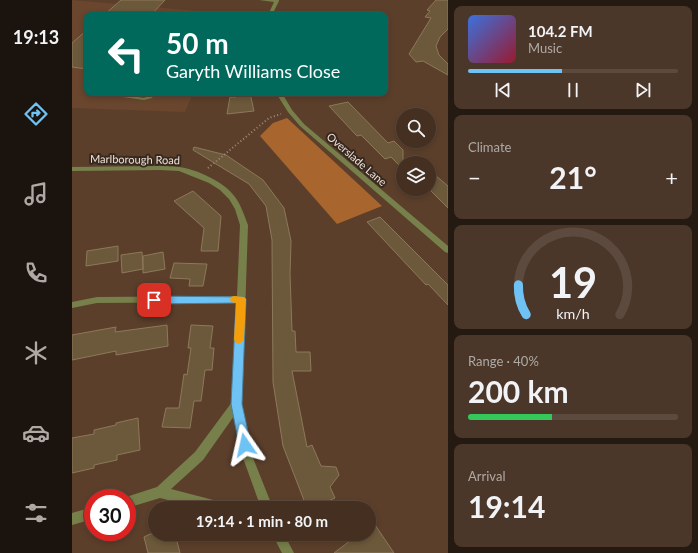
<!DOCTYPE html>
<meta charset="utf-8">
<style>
:root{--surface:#442f20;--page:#4b3729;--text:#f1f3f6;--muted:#afa9a5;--line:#5c4a3e;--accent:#6fc2f4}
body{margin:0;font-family:Lato,sans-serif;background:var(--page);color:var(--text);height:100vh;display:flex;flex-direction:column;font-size:15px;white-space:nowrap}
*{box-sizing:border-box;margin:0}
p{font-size:13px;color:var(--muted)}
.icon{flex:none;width:22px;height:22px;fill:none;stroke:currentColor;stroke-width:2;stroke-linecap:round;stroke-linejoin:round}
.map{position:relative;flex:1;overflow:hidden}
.drawer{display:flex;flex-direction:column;gap:6px;padding:6px;background:#251a12;width:250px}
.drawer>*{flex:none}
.top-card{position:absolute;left:12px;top:12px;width:304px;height:84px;border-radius:8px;box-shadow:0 2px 6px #0003,0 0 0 1px var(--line);background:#00695c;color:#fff;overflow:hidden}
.controls{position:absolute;left:324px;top:108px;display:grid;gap:8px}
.controls a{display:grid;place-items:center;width:40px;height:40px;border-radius:50%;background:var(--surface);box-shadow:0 2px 6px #0003,0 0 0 1px var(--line);font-size:20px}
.speed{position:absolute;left:12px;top:489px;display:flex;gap:8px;font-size:20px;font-weight:700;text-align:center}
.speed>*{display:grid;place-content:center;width:52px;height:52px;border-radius:50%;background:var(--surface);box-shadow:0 2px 6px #0003,0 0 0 1px var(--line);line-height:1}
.speed .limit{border:6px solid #d22;background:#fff;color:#111}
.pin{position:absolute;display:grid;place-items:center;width:34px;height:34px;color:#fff;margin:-17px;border-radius:8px;box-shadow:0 2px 6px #0006}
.me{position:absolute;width:44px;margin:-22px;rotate:349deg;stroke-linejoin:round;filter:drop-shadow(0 0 3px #0008)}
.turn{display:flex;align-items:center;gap:14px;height:84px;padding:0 16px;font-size:18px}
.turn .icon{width:52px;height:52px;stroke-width:2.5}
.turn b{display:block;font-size:28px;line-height:34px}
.big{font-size:30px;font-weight:700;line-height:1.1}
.drawer .card{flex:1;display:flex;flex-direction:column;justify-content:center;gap:6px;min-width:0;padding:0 14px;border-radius:8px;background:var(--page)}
.drawer .dial{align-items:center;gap:0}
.dial svg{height:104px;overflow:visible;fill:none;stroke:var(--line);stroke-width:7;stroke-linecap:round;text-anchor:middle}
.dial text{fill:var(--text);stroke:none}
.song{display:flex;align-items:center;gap:12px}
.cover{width:48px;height:48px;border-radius:6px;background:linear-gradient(135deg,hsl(220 70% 55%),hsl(350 70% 35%))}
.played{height:4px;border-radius:2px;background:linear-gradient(90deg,var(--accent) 45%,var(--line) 45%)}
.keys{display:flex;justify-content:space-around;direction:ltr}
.heat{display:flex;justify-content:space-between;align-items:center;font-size:22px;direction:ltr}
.charge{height:6px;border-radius:3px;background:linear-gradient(90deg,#34c759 40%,var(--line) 0)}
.trip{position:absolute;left:76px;top:501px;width:228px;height:40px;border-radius:20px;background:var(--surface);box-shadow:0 2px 6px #0003,0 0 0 1px var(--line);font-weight:700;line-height:40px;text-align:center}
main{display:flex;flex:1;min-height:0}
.menu{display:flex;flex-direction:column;width:72px;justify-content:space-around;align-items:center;background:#1b130d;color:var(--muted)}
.menu .icon{width:28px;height:28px}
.menu .active{color:var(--accent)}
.menu b{font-size:18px;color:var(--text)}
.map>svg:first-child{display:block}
.built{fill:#69462d}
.forest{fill:#a8652e}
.building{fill:#6c583a;stroke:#8d785a}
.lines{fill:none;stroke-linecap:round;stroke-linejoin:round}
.path{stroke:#a18979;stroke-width:2;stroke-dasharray:1 2.5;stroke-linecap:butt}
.lane{fill:#77804a;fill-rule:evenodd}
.street{fill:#77804a;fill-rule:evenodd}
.route{fill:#6fc2f4;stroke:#487e9f}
.slow{fill:#f59e0b}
.labels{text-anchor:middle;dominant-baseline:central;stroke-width:4;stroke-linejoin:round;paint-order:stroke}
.street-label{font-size:11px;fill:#f2e0d4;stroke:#362920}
</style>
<main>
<nav class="menu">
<b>19:13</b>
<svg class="icon active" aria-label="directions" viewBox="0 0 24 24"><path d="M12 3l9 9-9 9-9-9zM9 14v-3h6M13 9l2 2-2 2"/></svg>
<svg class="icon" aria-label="music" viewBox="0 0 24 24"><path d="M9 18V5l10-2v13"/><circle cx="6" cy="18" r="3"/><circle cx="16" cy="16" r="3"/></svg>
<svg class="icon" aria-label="phone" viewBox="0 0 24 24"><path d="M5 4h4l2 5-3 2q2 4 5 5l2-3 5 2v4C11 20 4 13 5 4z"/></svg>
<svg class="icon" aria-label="climate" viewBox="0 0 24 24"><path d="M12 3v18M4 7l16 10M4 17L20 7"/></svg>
<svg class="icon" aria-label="car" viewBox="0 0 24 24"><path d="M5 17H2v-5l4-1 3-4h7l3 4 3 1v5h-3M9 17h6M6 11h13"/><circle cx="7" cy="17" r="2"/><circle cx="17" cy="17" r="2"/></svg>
<svg class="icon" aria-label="filters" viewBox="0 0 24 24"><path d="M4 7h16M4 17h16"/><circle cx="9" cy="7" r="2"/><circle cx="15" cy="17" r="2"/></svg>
</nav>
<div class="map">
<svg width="376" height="553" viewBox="0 0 376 553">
<rect width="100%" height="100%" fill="#5b3f2b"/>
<path class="built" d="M0,0L161,14L170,15H15V93H121L113,112L0,108Z"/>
<path class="forest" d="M215,118L310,206L265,224L188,136L201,123Z"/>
<path class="building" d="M49,0H93L79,15H32Z
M364,0H376V29L368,37L364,46L367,55L376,64V75L351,61L344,62L337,54L359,18L353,17L358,11L355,10Z
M15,30V69L0,67V43Z
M163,93H178L182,111L155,114L158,97H164Z
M276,102L316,143L322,141L331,150V169L319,157L313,159L289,135L285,136L257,106Z
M122,147L154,155L191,180L212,208L219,241L218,274L220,331H223L224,352H238L239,371H220L235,447L240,445L249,466L264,467L267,475L258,487L263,498L240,508H235L211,446L201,382L200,240L194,206L177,184L121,150Z
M357,170L376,186V208L357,189Z
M121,191L149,216L146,251H129L132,228L102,201Z
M308,217L376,285V305L356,284L354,285L295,222Z
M46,246V261L14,266L15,251Z
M70,252L71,269L50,273L49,255Z
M91,252L93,269L71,273V256Z
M102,263L135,264L131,286H117L118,279L98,278Z
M95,325L96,346L44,355V351L0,360V335L44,327L43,332Z
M119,325L141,326L138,348H142L140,370H133L129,401H122L118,428L90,427L94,408H107L112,374L115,375L119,348H116Z
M66,418L68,450L45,455V460L22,465V468L0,473V438L22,434V430L44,425V423Z
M297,516L322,553H262L287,534H297Z
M78,534H103L108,553H76L72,537Z"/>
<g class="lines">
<path class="path" d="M136,168L197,118L209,114"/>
<path class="lane" d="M28,93H40L72,98L76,96L79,93H83L80,98L72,100L30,94Z"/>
<path class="street" d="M187,0H207V1L200,15H196L202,2Z
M204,93H210L220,110L232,124L376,246V253L373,252L228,126L216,112Z
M88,166C94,166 101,166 107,167C124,169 153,182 163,197C169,205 172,215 176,225L170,404L181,458L201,508H189L171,458L162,416L131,460L99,489L149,502L153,504L155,508H128L88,498L55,508V498H51L85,487L123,452L160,402L165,302L25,303L0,308V302L25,297L165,296L168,225L163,209L157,199L148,190L137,183L107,171L88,170L0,171V167Z
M21,507V519L0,525V513Z
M200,534H212L222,553H210Z"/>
</g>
<path class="route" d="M82,296L172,297L174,299L170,404L179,445L177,449L173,451L169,449L167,445L159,404L164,303L82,304L79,303L78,300L79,297Z"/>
<path class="slow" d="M162,296L172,297L174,299L172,339L170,342L167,344L163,342L162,339L164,303L159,302L158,299L159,297Z"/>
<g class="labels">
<g class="street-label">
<text transform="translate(63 159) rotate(1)">Marlborough Road</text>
<text transform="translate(285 159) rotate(41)">Overslade Lane</text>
</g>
</g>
</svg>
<div class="controls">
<a><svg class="icon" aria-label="search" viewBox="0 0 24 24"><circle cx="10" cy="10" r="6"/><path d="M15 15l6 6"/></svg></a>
<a><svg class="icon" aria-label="layers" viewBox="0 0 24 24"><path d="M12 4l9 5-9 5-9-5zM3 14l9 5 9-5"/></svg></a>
</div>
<div class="speed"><div class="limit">30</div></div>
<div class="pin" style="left:82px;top:300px;background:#d93025"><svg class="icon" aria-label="arrive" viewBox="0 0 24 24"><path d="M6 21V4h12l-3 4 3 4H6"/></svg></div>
<svg class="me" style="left:173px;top:445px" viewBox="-20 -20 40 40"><path d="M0-17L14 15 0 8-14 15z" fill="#6fc2f4" stroke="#fff" stroke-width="4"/></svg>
<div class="trip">19:14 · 1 min · 80 m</div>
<div class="top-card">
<div class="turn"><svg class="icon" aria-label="left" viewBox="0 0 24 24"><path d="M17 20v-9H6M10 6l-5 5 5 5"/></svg><div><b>50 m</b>Garyth Williams Close</div></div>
</div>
</div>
<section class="drawer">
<div class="card">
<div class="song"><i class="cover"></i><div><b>104.2 FM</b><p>Music</p></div></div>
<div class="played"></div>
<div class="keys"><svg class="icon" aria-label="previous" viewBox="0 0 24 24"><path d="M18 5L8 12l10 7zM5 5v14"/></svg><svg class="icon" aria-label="pause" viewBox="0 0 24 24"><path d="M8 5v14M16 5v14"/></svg><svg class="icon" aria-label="next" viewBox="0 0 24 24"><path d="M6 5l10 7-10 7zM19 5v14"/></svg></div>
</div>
<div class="card"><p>Climate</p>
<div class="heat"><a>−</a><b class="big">21°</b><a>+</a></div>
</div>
<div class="card dial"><svg viewBox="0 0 100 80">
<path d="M14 69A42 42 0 1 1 86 69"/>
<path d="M14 69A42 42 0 0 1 8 46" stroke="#6fc2f4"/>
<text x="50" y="56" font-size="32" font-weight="700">19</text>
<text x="50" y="72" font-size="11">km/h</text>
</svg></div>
<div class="card"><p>Range · 40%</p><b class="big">200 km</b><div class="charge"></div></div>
<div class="card"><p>Arrival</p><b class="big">19:14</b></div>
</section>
</main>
